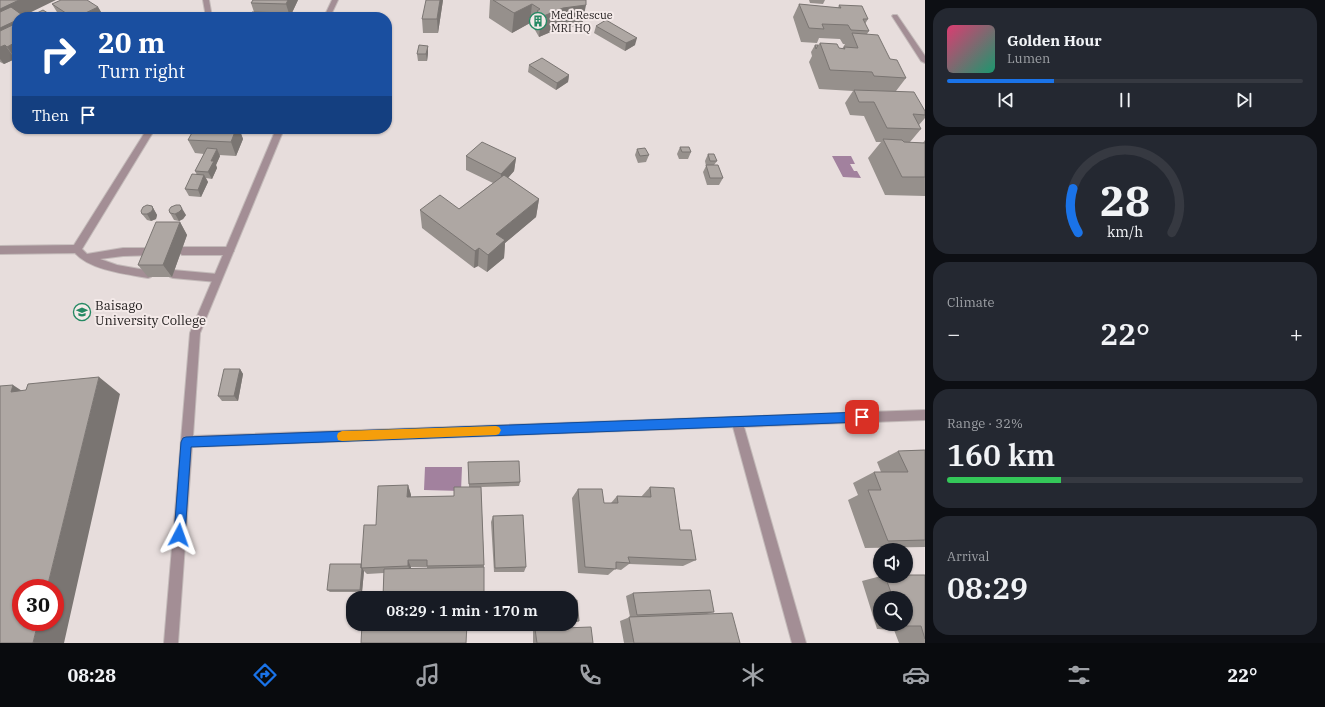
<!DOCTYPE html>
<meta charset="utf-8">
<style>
:root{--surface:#171b24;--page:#242831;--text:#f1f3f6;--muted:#9ea1a6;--line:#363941;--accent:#1a73e8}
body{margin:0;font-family:"IBM Plex Serif",serif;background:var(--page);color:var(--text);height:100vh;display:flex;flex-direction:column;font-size:15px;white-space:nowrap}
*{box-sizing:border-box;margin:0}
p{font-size:13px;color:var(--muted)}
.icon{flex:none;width:22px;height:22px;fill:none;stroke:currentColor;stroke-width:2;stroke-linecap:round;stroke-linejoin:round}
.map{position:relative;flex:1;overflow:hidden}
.sheet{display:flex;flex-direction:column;gap:8px;padding:8px;background:#0d0f14;width:400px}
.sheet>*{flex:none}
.hud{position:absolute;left:12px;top:12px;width:380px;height:122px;border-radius:16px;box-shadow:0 1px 3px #0004;background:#1a4fa0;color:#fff;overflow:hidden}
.buttons{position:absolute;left:873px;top:543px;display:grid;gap:8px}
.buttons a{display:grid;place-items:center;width:40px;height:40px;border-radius:50%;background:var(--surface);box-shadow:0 1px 3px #0004;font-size:20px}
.speed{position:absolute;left:12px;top:579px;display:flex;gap:8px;font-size:20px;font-weight:700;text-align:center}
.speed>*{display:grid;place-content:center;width:52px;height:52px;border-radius:50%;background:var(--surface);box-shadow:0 1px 3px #0004;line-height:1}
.speed .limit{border:6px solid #d22;background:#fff;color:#111}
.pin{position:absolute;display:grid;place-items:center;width:34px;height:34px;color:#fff;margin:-17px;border-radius:8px;box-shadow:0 2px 6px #0006}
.me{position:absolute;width:44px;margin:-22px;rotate:4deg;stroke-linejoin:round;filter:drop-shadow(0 0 3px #0008)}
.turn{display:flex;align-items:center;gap:14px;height:84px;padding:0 20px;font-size:18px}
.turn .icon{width:52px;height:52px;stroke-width:2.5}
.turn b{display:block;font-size:28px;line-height:34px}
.then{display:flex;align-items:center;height:38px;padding:0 20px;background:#0003;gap:8px;font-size:15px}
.big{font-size:30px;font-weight:600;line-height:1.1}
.sheet .card{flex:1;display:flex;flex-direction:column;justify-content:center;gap:6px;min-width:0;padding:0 14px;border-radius:16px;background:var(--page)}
.sheet .dial{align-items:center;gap:0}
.dial svg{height:104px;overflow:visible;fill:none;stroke:var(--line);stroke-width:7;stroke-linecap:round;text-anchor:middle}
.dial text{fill:var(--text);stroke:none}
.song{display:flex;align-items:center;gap:12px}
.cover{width:48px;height:48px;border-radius:6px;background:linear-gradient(135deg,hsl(340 70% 55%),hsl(160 70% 35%))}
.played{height:4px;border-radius:2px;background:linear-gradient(90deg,var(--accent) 30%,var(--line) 30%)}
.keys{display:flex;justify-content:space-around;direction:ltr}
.heat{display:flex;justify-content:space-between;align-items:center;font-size:22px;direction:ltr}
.charge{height:6px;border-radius:3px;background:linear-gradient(90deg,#34c759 32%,var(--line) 0)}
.trip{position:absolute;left:346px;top:591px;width:232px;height:40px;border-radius:16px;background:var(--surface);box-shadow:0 1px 3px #0004;font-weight:600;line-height:40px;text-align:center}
.tabs{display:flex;height:64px;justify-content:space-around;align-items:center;background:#090b0e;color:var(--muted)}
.tabs .icon{width:28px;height:28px}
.tabs .current{color:var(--accent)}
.tabs b{font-size:18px;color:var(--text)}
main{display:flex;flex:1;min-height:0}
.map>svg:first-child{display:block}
.water{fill:#a2819e}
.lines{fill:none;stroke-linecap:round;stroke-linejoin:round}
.lane-casing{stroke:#c3bab9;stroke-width:2}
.street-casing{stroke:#c3bab9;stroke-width:2}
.lane{fill:#a38e95;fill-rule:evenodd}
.street{fill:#a38e95;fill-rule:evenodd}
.wall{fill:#96908c;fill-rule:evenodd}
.shaded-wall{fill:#7a7572}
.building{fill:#aea7a3;stroke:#7a7572}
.route{fill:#1a73e8;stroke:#114b97}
.slow{fill:#f59e0b}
.labels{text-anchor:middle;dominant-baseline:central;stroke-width:4;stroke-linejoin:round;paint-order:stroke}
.far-poi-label{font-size:11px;fill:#201c1c;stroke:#f4eae9;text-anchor:start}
.poi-label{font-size:13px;fill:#201c1c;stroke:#f4eae9;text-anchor:start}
</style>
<main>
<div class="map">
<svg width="925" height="643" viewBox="0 0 925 643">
<rect width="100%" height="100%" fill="#e7dddc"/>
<path class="water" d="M832,156H851L855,164H850L854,171H857L861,178L843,177Z
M425,467H462L461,491L424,490Z"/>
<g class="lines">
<g class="lane-casing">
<path id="lane" d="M203,0H209L212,17H206Z
M147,129H155L82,249L87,254L123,248H160L162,251L160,254L157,255L123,256L100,259L117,265L151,271L153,274L151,277L148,278C125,274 90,270 75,253L0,254V246L74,245Z
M182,247H229L234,251L229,255H182L177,251Z
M173,270L217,274L220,275L222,278L220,281L217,282L173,278L170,277L168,274L170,271Z"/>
</g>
<g class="street-casing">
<path id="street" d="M332,0H338L330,17H324Z
M893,15H897L925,56V63L921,61L892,16Z
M276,129H284L200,333L193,436L925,410V420L744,427L806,643H792L733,427L192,447L178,643H164L190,333Z"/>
</g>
<use href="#lane" class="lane"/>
<use href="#street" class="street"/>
</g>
<path class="wall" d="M0,0L17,17V61L15,59L4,64L0,62Z
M253,0H298L290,17H250L254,12L251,3Z
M443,0L438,33H423L422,19Z
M490,0H586L582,25L560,28L539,37L535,30V27L530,23L512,33L489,18Z
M809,0H825L823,4L810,3Z
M52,4L98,7L104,17H60Z
M799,4L838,8L839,5L868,19L865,24L869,31L867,34L906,78L896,91L925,111V118L919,125L921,129L910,142L923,143L925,140V196L885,195L868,158L881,142H876L864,116L850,115L845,103L853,91L819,89L809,62L812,56L811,52L815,45H818L820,43L839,48L842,49L845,44H843L840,39L819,38L817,43L801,42L793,17Z
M596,26L635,45L625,51L594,33Z
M428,46V53L427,61H418L417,54Z
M529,65L569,75L568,82L556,90L528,72Z
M194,129H248L246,133H241L243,139L236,156L219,155L220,156L216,165L217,168L212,179L206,178L208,182L201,197L189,196L185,189L197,175L195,171L204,154L195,153L188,140Z
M680,147L691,152L688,159H679L677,154Z
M637,149L649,155L646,162L638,163L635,155Z
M708,154L717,161L714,165L723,178L719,185H707L703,172L706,166L705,161Z
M466,156L516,158L514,171L508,178L539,199L536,217L505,243L504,258L487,272L478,266L474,268L422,228L420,210L459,209L493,183L466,170Z
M152,206L157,215L156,219L151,221L147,220L142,214Z
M170,213L186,215L183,219L179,221L174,220Z
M180,222L187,235L172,277H148L138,265Z
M240,369L243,374L238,401H222L218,396Z
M925,450V547L865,548L848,500L858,495L853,483L874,472H881L877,462L898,451Z
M468,462L520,482L519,486L481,487L484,565V594L483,597L458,598H384L383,597L384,573L367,574L364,571L362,592H330L327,590L361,564L376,525L408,485L411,495V497L454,496L469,487ZM411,567H427V568H411Z
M650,487L680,530L696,560L683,566L629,564L621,570L615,569L608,575L578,573L572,498L578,489L604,503H611L617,496L641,497Z
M493,516L526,567L524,572H494L491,522Z
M925,575V643H899L894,630L877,629L862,581L881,576ZM880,598H906V624H880Z
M633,593L714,612L707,614L740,643H624L620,621L630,617L626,596Z
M571,600L579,621L576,622H571Z
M535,629L593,643H533V631Z"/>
<path class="shaded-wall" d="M19,0H56L21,17L0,13V4Z
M288,0H298L290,17L286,4Z
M440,0H443L438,33L437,19Z
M532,4L530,23L512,33L514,13Z
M586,5L582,25L560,28L539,37L541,17L563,8Z
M98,7L104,17H77Z
M17,20V39L0,47V24Z
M637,38L635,45L625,51L626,43Z
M16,42L17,43V61L7,47Z
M5,45L15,59L4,64L0,59V47Z
M428,46V53L427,61L426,54Z
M569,75L568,82L556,90L557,83Z
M236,129H239L243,139L236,156L231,142Z
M245,129H248L246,133Z
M217,149L220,156L216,165L217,168L212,179L208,172L211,161Z
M516,158L514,171L500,187L501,174Z
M204,175L208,182L201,197L198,190Z
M539,199L536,217L505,243L504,258L487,272L488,255L496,234Z
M180,205L186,215L183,219L179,221L175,214Z
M152,206L157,215L156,219L151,221L147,214Z
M180,222L187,235L172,277L163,265Z
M479,248L478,266L474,268L475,251Z
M240,369L243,374L238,401L234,396Z
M99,377L120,394L64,643H33L38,622H55V588H47Z
M13,385L39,402L11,392Z
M408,485L411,495L410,507L407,497Z
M408,560L411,567V572L408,566Z
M362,568L364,571L362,592L360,590Z"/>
<path class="building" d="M0,0H19L0,9Z
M61,0H87L98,7L77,17H72L52,4Z
M253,0H288L286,4L251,3Z
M426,0H440L437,19H422Z
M493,0H586V5L563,8L541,17L537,11L540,9L532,4L514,13Z
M799,4L841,8L839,5L862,6L868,19H863L869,31L851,30L848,25L822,24L824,29L809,28Z
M11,7L25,17H17V20L0,28V12Z
M43,10L54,17H29Z
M252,12L286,13L285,17H250Z
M606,20L637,38L626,43L596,26Z
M17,23V43L16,42L7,47L5,45L0,47V31Z
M852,33L878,35L890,59L897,60L906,78L874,76L872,72L830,70L820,43L837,44L839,48L845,49L844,47L858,48Z
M419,45L428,46L426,54H417Z
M815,45H818L816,49Z
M542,58L569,75L557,83L529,65Z
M854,90L914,92L925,111V115L913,114L921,129L887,128L874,102H859Z
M194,129H236L231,142L188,140Z
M883,139L902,140L904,142L925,143V177H902Z
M482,142L516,158L501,174L466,156Z
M680,147H689L691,152H682Z
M207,148L217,149L211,161H214L208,172L195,171Z
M645,148L649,155L640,156L637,149Z
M708,154H714L717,161H710Z
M706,165H718L723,178H710Z
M192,174L204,175L198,190L185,189Z
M504,175L539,199L496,234L505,240L488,255L479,248L475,251L420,210L440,195L459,209Z
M147,205L152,206L153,209L151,212L147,214H142L141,211L143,207Z
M176,205H180L182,209L179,212L175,214L170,213L169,210L171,207Z
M156,222H180L163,265H138Z
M224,369H240L234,396H218Z
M99,377L47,588H21V622H38L33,643H0V386L13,385L11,392L26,390L28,384Z
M925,450V540L888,541L868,490H881L874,472H908L898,451Z
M519,461L520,482L469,484L468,462Z
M408,485L407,497L454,496V487H481L484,565L427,566V560H408V566L361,568L364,525H376L378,486Z
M650,487L674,488L680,530H691L696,560L628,557L630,563L616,562V569L585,567L578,489H602L604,503H618L617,496L651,497Z
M523,515L526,567L495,568L493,516Z
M330,564H361V568H362L360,590H327Z
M484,567V594L383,597L384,569Z
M906,575H925V639L921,626H903L902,624H906V598H893L885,576H906Z
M710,590L714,612L637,615L633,593Z
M571,600H577L579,621H571Z
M732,613L740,643H634L629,617Z
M362,624H467L466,643H361Z
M591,627L593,643H537L535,629Z"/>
<path class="route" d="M862,412L866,414L867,417L866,420L862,422L191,447L185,535L183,539L179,540L175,539L174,535L181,442L183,438L186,437Z"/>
<path class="slow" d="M496,426L499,427L501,430L499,434L496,435L342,441L338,440L337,436L338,433L342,431Z"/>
<defs>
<g id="building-ring" transform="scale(0.9)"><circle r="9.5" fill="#f4eae9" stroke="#258963" stroke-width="1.5"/><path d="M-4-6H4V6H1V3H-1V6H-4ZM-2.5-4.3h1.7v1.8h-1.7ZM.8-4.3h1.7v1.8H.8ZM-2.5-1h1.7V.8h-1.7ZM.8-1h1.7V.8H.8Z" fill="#258963"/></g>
<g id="university-ring" transform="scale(0.9)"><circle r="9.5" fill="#f4eae9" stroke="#258963" stroke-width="1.5"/><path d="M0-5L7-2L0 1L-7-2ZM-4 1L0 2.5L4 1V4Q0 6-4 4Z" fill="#258963"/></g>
</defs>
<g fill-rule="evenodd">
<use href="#building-ring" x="538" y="21"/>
<use href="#university-ring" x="82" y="312"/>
</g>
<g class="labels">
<g class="far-poi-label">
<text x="551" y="15">Med Rescue<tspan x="551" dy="13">MRI HQ</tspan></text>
</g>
<g class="poi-label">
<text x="95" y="305">Baisago<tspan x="95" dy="15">University College</tspan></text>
</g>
</g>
</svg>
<div class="buttons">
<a><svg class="icon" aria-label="sound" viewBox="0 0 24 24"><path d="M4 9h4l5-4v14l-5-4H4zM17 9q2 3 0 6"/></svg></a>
<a><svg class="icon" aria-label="search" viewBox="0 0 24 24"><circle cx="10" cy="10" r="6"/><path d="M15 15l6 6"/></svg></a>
</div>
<div class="speed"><div class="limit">30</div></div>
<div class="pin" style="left:862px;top:417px;background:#d93025"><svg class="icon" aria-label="arrive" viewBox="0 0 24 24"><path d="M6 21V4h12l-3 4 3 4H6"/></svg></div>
<svg class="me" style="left:179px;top:535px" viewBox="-20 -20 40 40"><path d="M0-17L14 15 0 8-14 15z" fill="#1a73e8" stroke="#fff" stroke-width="4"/></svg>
<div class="trip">08:29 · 1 min · 170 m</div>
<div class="hud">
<div class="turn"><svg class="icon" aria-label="right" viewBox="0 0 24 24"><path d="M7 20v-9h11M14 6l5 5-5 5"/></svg><div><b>20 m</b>Turn right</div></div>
<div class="then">Then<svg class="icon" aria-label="arrive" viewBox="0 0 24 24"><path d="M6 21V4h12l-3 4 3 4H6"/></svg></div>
</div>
</div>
<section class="sheet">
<div class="card">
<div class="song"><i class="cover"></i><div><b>Golden Hour</b><p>Lumen</p></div></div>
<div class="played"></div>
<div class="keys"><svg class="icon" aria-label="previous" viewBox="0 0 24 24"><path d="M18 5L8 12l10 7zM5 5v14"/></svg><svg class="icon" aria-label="pause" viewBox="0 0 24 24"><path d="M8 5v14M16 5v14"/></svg><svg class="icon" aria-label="next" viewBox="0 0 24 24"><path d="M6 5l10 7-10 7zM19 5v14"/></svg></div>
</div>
<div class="card dial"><svg viewBox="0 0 100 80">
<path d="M14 69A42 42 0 1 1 86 69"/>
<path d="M14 69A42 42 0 0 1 10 35" stroke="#1a73e8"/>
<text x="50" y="56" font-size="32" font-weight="700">28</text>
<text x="50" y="72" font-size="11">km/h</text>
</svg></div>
<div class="card"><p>Climate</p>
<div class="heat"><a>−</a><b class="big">22°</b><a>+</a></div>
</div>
<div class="card"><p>Range · 32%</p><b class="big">160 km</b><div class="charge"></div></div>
<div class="card"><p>Arrival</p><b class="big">08:29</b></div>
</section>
</main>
<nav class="tabs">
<b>08:28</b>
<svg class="icon current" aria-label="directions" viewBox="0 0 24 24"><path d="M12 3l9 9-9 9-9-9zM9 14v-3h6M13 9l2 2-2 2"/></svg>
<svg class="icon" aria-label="music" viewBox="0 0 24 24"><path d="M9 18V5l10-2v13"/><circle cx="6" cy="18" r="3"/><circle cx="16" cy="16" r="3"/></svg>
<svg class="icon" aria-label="phone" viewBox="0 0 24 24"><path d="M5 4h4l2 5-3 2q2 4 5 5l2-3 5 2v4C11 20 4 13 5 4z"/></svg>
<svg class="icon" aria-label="climate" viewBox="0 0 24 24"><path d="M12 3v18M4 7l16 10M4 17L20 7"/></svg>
<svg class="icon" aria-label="car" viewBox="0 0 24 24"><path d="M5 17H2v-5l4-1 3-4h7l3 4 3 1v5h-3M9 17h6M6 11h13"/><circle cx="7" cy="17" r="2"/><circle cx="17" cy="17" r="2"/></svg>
<svg class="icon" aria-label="filters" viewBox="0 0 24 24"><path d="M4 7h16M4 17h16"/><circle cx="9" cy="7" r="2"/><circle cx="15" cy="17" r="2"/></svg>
<b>22°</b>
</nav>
